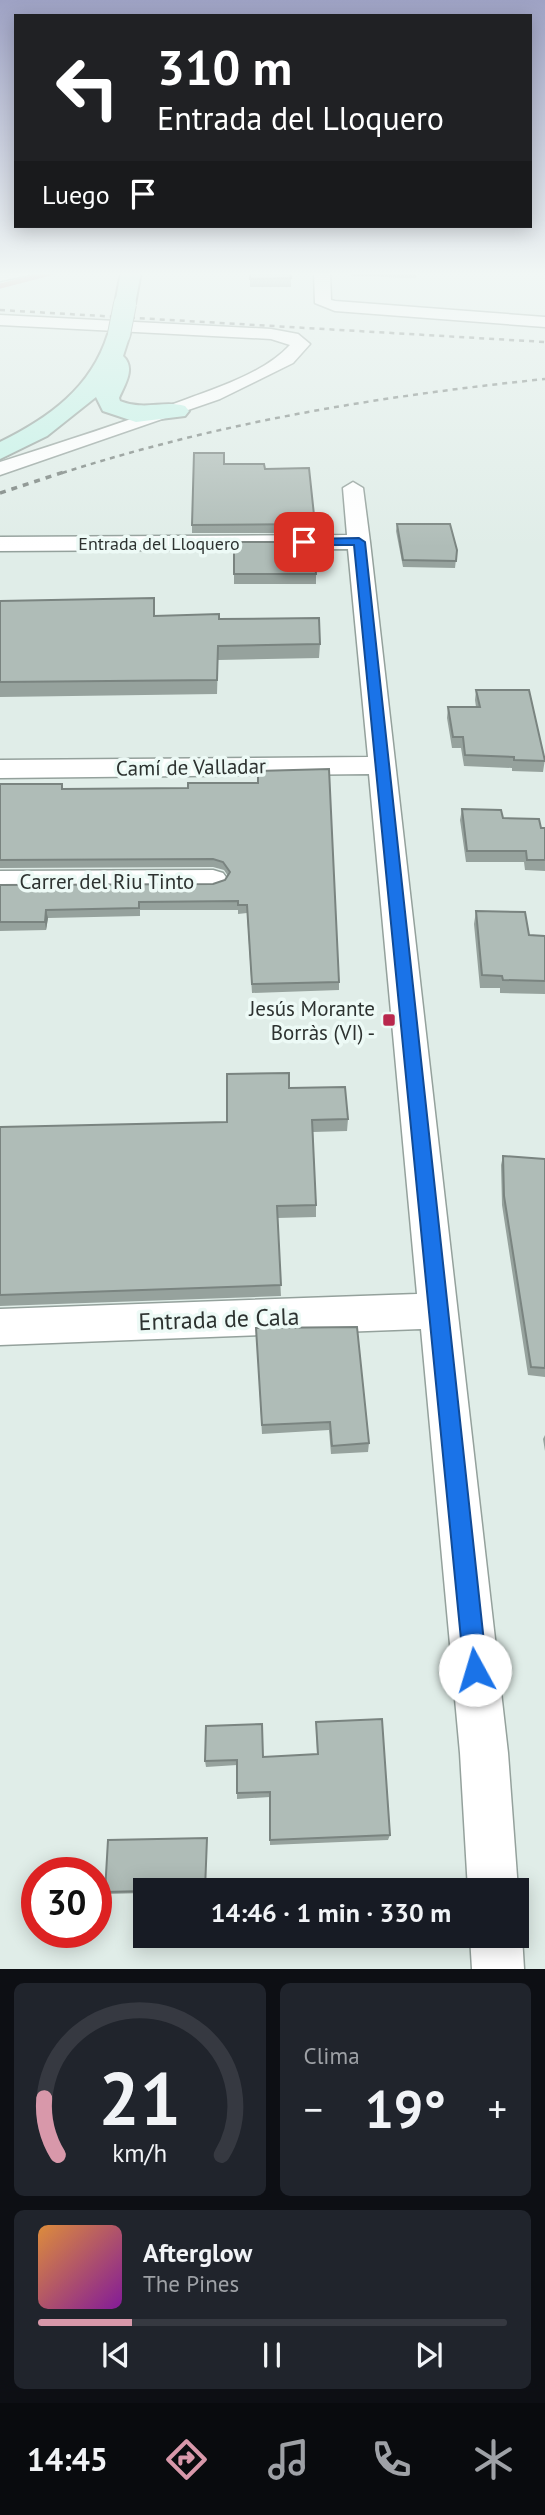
<!DOCTYPE html>
<html lang="es">
<meta charset="utf-8">
<style>
:root{--surface:#171b24;--page:#20242c;--text:#f1f3f6;--muted:#9ea1a6;--line:#363941;--accent:#d898aa}
body{margin:0;font-family:"PT Sans",sans-serif;background:var(--page);color:var(--text);height:100vh;display:flex;flex-direction:column;font-size:26px;white-space:nowrap}
*{box-sizing:border-box;margin:0}
p{font-size:23px;color:var(--muted)}
.icon{flex:none;width:38px;height:38px;fill:none;stroke:currentColor;stroke-width:2;stroke-linecap:round;stroke-linejoin:round}
.map{position:relative;height:1969px;overflow:hidden}
.details{display:flex;flex-direction:column;gap:14px;padding:14px;background:#0d0f14;flex:1}
.details>*{flex:none}
.banner{position:absolute;left:14px;top:14px;width:518px;height:214px;border-radius:0px;box-shadow:0 4px 18px #0003;background:#202124;color:#fff;overflow:hidden}
.speed{position:absolute;left:21px;top:1857px;display:flex;gap:14px;font-size:35px;font-weight:700;text-align:center}
.speed>*{display:grid;place-content:center;width:91px;height:91px;border-radius:50%;background:var(--surface);box-shadow:0 4px 18px #0003;line-height:1}
.speed .limit{border:10px solid #d22;background:#fff;color:#111}
.pin{position:absolute;display:grid;place-items:center;width:60px;height:60px;color:#fff;margin:-30px;border-radius:14px;box-shadow:0 4px 10px #0006}
.me{position:absolute;width:77px;margin:-38px;rotate:354deg;stroke-linejoin:round;filter:drop-shadow(0 0 5px #0008)}
.turn{display:flex;align-items:center;gap:24px;height:147px;padding:0 28px;font-size:32px}
.turn .icon{width:91px;height:91px;stroke-width:2.5}
.turn b{display:block;font-size:49px;line-height:60px}
.then{display:flex;align-items:center;height:66px;padding:0 28px;background:#0003;gap:14px;font-size:26px}
.big{font-size:52px;font-weight:700;line-height:1.1}
.details .widget{flex:1;display:flex;flex-direction:column;justify-content:center;gap:10px;min-width:0;padding:0 24px;border-radius:10px;background:var(--page)}
.details .dial{align-items:center;gap:0}
.dial svg{height:182px;overflow:visible;fill:none;stroke:var(--line);stroke-width:7;stroke-linecap:round;text-anchor:middle}
.dial text{fill:var(--text);stroke:none}
.song{display:flex;align-items:center;gap:21px}
.cover{width:84px;height:84px;border-radius:10px;background:linear-gradient(135deg,hsl(30 70% 55%),hsl(290 70% 35%))}
.played{height:7px;border-radius:4px;background:linear-gradient(90deg,var(--accent) 20%,var(--line) 20%)}
.keys{display:flex;justify-content:space-around;direction:ltr}
.heat{display:flex;justify-content:space-between;align-items:center;font-size:38px;direction:ltr}
.details .tiles{flex:1;display:grid;gap:14px;grid-template-columns:1fr 1fr}
.widget:last-child{grid-column:span 2}
.trip{position:absolute;left:133px;top:1878px;width:396px;height:70px;border-radius:0px;background:var(--surface);box-shadow:0 4px 18px #0003;font-weight:700;line-height:70px;text-align:center}
.tabs{display:flex;height:112px;justify-content:space-around;align-items:center;background:#090b0e;color:var(--muted)}
.tabs .icon{width:49px;height:49px}
.tabs .active{color:var(--accent)}
.tabs b{font-size:32px;color:var(--text)}
.map>svg:first-child{display:block}
.lines{fill:none;stroke-linecap:round;stroke-linejoin:round}
.stream{stroke:#d0868f;stroke-width:5}
.street-casing{stroke:#94a19c;stroke-width:3}
.secondary-casing{stroke:#94a19c;stroke-width:4}
.street{fill:#fff;fill-rule:evenodd}
.secondary{fill:#c4f2e7;fill-rule:evenodd}
.rail-far1{stroke:#767f7b;stroke-width:2.5;stroke-dasharray:5 5;stroke-linecap:butt}
.rail{stroke:#767f7b;stroke-width:3.5;stroke-dasharray:6 6;stroke-linecap:butt}
.secondary-bridge-casing{stroke:#94a19c;stroke-width:24;stroke-linecap:butt}
.secondary-bridge{stroke:#c4f2e7;stroke-width:22}
.wall{fill:#96a29d}
.shaded-wall{fill:#7a8480}
.building{fill:#afbcb7;stroke:#7a8480;stroke-width:2}
.route{fill:#1a73e8;stroke:#114b97;stroke-width:2}
.poi-dot{fill:#b9284d;stroke:#edfaf6;stroke-width:2.5}
.labels{text-anchor:middle;dominant-baseline:central;stroke-width:7;stroke-linejoin:round;paint-order:stroke}
.far-street-label{font-size:18px;fill:#2d3230;stroke:#edfaf6}
.street-label{font-size:21px;fill:#2d3230;stroke:#edfaf6}
.poi-label{font-size:21px;fill:#2d3230;stroke:#edfaf6;text-anchor:end}
.near-street-label{font-size:24px;fill:#2d3230;stroke:#edfaf6}
</style>
<div class="map">
<svg width="545" height="1969" viewBox="0 0 545 1969">
<rect width="100%" height="100%" fill="#e0ede8"/>
<g class="lines">
<path class="stream" d="M0,286L54,272"/>
<g class="street-casing">
<path id="street" d="M0,272H30L28,275L0,281Z
M314,272H330L331,300L335,301L545,317V327L335,311L315,303Z
M0,315L271,329L298,334L310,344L293,363L220,399L0,475V462C63,442 125,422 187,399C222,386 265,372 290,345L271,339L0,325Z
M353,482L363,488L370,542L508,1753L518,1890L516,1895V1890H468L460,1753L421,1329L0,1345V1309L417,1294L369,774L0,778V760L368,757L348,549L0,551V537L347,535L343,488Z
M213,870L223,873L228,880L223,887L213,890L0,891V871Z
M516,1922L522,1936L524,1969H472L470,1936H516Z"/>
</g>
<g class="secondary-casing">
<path id="secondary" d="M121,272H141L135,304L125,310L115,304Z
M119,328L130,334L123,356C136,368 125,384 119,398L120,401C146,411 162,400 185,406L189,411L185,416L136,422L103,411L96,397L47,436L0,459V442C49,418 91,388 108,334Z"/>
</g>
<use href="#street" class="street"/>
<use href="#secondary" class="secondary"/>
<path class="rail-far1" d="M0,310L545,342
M62,473C222,422 379,396 545,379"/>
<path class="rail" d="M0,493L67,471"/>
<g class="secondary-bridge-casing">
<path id="secondary-bridge" d="M119,334L125,304"/>
</g>
<use href="#secondary-bridge" class="secondary-bridge"/>
</g>
<path class="wall" d="M250,272L291,278V287H250Z
M351,272H416V278L351,276Z
M265,469L314,515V524H311V533H192V525Z
M397,524L457,550L455,568L403,567L396,531Z
M234,542L316,574V584H234Z
M0,601L155,616L219,619L320,644L319,658L218,660L217,694L0,697Z
M476,690L545,759L543,772L512,771V768L464,766L461,748H452L447,718L448,707H476L475,700Z
M0,784H62L63,789L188,788L339,982V990L252,993L247,913L238,914V910H140V916L48,918L46,930L0,931V885L213,884L225,880L228,876L224,870L213,867L0,868Z
M462,809L545,828V871L525,870L524,862H466L460,820Z
M476,911L529,935L545,936V994L500,993V988H480L474,924Z
M289,1088L348,1119L347,1131L313,1132L316,1205V1217L277,1218L281,1296L0,1306V1127L227,1122Z
M503,1156L545,1159V1377L528,1375L502,1205L501,1165Z
M256,1328L369,1443L368,1452L331,1454L329,1430L262,1434Z
M545,1435V1451L543,1439Z
M316,1722L390,1835L388,1840L270,1845V1797L237,1799V1765L206,1767L205,1761L317,1754Z
M207,1838V1841L145,1890V1893L106,1894L105,1892Z"/>
<path class="shaded-wall" d="M46,910L48,918L46,930L45,922Z"/>
<path class="building" d="M250,272H290L291,278L250,279Z
M194,453H224V464H264L265,469L309,468L314,515H311V524L192,525Z
M397,524H450L457,550L456,561L403,560Z
M234,542H313L316,574H234Z
M154,598V616L219,614V619L319,618L320,644L218,646L217,680L0,682V601Z
M476,690H529L545,761L514,760V757L465,755L463,737H453L448,707H480Z
M329,769L339,982L252,984L247,905H238V901L139,902V908L46,910L45,922H0V885L213,884L225,880L230,872L223,862L213,859L0,860V784H62V789L188,788V783H258V771Z
M462,809L501,810L503,818L539,819L541,828H545V860H527L526,851H467Z
M476,911L525,912L529,935L545,936V981L503,980L502,976L482,975Z
M289,1073V1088L345,1087L348,1119L312,1120L316,1205L277,1206L281,1285L0,1295V1127L227,1122V1074Z
M503,1156L545,1159V1368L531,1367L504,1196Z
M357,1327L369,1443L332,1446L330,1422L262,1425L256,1328Z
M382,1719L390,1835L270,1840V1792L237,1793V1760L205,1761L206,1726L262,1724L263,1757L318,1754L316,1722Z
M207,1838L205,1890H145V1891L105,1892L108,1840Z"/>
<linearGradient id="sky" x2="0" y2="1"><stop stop-color="#9ea2c4"/><stop offset="0.5" stop-color="#f1f7f5"/><stop offset="1" stop-color="#f1f7f5" stop-opacity="0"/></linearGradient>
<rect width="545" height="547" fill="url(#sky)"/>
<path class="route" d="M359,538L365,542L487,1670L484,1679L475,1682L467,1679L464,1670L354,545H304L298,542L304,539Z"/>
<rect class="poi-dot" x="382" y="1013" width="14" height="14" rx="3.5"/>
<g class="labels">
<g class="far-street-label">
<text x="159" y="543">Entrada del Lloquero</text>
</g>
<g class="street-label">
<text transform="translate(191 767) rotate(-1)">Camí de Valladar</text>
<text x="107" y="881">Carrer del Riu Tinto</text>
</g>
<g class="poi-label">
<text x="375" y="1008">Jesús Morante<tspan x="375" dy="24">Borràs (VI) -</tspan></text>
</g>
<g class="near-street-label">
<text transform="translate(219 1319) rotate(-2)">Entrada de Cala</text>
</g>
</g>
</svg>
<div class="speed"><div class="limit">30</div></div>
<div class="pin" style="left:304px;top:542px;background:#d93025"><svg class="icon" aria-label="arrive" viewBox="0 0 24 24"><path d="M6 21V4h12l-3 4 3 4H6"/></svg></div>
<svg class="me" style="left:475px;top:1670px" viewBox="-20 -20 40 40"><circle r="19" fill="#fff"/><path d="M0-13L10 11 0 6-10 11z" fill="#1a73e8"/></svg>
<div class="trip">14:46 · 1 min · 330 m</div>
<div class="banner">
<div class="turn"><svg class="icon" aria-label="left" viewBox="0 0 24 24"><path d="M17 20v-9H6M10 6l-5 5 5 5"/></svg><div><b>310 m</b>Entrada del Lloquero</div></div>
<div class="then">Luego<svg class="icon" aria-label="arrive" viewBox="0 0 24 24"><path d="M6 21V4h12l-3 4 3 4H6"/></svg></div>
</div>
</div>
<section class="details">
<div class="tiles">
<div class="widget dial"><svg viewBox="0 0 100 80">
<path d="M14 69A42 42 0 1 1 86 69"/>
<path d="M14 69A42 42 0 0 1 8 44" stroke="#d898aa"/>
<text x="50" y="56" font-size="32" font-weight="700">21</text>
<text x="50" y="72" font-size="11">km/h</text>
</svg></div>
<div class="widget"><p>Clima</p>
<div class="heat"><a>−</a><b class="big">19°</b><a>+</a></div>
</div>
<div class="widget">
<div class="song"><i class="cover"></i><div><b>Afterglow</b><p>The Pines</p></div></div>
<div class="played"></div>
<div class="keys"><svg class="icon" aria-label="previous" viewBox="0 0 24 24"><path d="M18 5L8 12l10 7zM5 5v14"/></svg><svg class="icon" aria-label="pause" viewBox="0 0 24 24"><path d="M8 5v14M16 5v14"/></svg><svg class="icon" aria-label="next" viewBox="0 0 24 24"><path d="M6 5l10 7-10 7zM19 5v14"/></svg></div>
</div>
</div>
</section>
<nav class="tabs">
<b>14:45</b>
<svg class="icon active" aria-label="directions" viewBox="0 0 24 24"><path d="M12 3l9 9-9 9-9-9zM9 14v-3h6M13 9l2 2-2 2"/></svg>
<svg class="icon" aria-label="music" viewBox="0 0 24 24"><path d="M9 18V5l10-2v13"/><circle cx="6" cy="18" r="3"/><circle cx="16" cy="16" r="3"/></svg>
<svg class="icon" aria-label="phone" viewBox="0 0 24 24"><path d="M5 4h4l2 5-3 2q2 4 5 5l2-3 5 2v4C11 20 4 13 5 4z"/></svg>
<svg class="icon" aria-label="climate" viewBox="0 0 24 24"><path d="M12 3v18M4 7l16 10M4 17L20 7"/></svg>
</nav>
